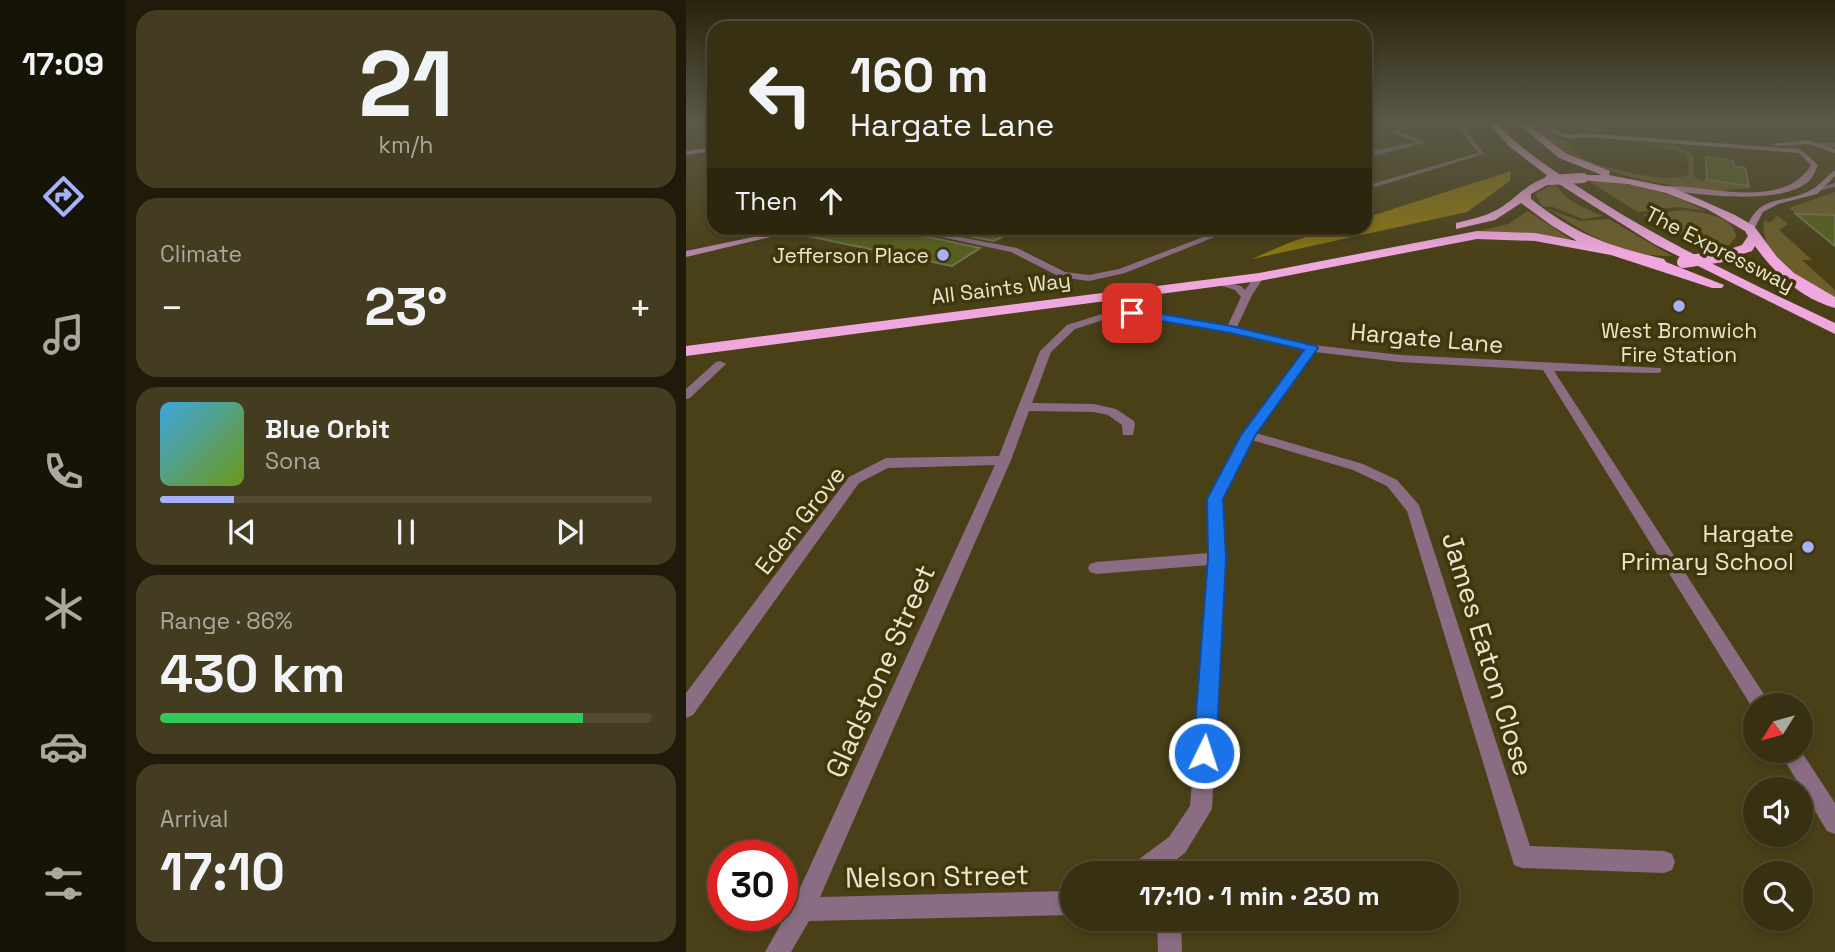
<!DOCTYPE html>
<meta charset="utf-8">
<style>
:root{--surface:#383012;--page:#433c20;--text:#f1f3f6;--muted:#aba99f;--line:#524b32;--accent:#a4b2fc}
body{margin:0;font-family:"Space Grotesk",sans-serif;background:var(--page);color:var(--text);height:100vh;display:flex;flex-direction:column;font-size:26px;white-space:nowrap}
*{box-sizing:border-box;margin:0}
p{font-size:23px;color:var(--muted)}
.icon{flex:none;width:38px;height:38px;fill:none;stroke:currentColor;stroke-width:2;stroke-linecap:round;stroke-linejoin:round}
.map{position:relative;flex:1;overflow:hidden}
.drawer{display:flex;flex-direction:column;gap:10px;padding:10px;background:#1f1a0a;width:560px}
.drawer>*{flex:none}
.hud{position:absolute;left:21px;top:21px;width:665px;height:214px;border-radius:21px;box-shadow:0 4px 10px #0003,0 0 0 2px var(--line);background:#383012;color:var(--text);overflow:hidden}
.needle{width:46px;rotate:233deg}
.buttons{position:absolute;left:1057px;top:693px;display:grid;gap:14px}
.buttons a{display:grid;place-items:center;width:70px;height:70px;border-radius:50%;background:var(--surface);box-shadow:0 4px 10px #0003,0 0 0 2px var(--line);font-size:35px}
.speed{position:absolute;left:21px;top:840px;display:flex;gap:14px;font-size:35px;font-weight:700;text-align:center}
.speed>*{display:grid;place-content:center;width:91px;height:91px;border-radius:50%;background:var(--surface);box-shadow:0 4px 10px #0003,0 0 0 2px var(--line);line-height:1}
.speed .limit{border:10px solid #d22;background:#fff;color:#111}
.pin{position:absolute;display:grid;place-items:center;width:60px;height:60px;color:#fff;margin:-30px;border-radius:14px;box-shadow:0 4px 10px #0006}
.me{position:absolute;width:77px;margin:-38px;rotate:4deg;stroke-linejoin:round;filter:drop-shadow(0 0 5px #0008)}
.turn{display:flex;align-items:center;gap:24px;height:147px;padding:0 28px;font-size:32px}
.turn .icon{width:91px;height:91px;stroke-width:2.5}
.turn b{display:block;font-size:49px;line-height:60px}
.then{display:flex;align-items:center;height:66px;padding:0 28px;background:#0003;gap:14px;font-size:26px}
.big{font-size:52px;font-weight:700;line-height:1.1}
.drawer .widget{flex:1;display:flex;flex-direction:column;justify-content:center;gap:10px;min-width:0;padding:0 24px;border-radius:21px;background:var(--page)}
.drawer .dial{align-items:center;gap:0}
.dial b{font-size:91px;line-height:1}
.song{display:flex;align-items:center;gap:21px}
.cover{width:84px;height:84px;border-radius:10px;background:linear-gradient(135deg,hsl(200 70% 55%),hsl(80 70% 35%))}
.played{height:7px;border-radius:4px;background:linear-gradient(90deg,var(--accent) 15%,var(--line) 15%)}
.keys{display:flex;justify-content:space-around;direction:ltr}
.heat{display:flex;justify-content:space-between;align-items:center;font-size:38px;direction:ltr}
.charge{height:10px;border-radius:5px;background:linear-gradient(90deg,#34c759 86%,var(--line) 0)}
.trip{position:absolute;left:374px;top:861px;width:399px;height:70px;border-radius:35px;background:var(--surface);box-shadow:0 4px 10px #0003,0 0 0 2px var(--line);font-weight:700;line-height:70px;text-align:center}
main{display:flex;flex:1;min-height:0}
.dock{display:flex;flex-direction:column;width:126px;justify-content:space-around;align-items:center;background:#161307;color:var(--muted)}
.dock .icon{width:49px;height:49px}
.dock .active{color:var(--accent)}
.dock b{font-size:32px;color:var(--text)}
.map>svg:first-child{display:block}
.green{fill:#6b5e2a}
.forest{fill:#8a7513}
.building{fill:#575f1e;stroke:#6f754d;stroke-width:2}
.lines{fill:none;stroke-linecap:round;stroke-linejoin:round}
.street{fill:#8b6d83;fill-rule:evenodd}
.secondary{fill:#b485a8;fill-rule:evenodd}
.highway{fill:#efa7de;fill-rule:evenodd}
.highway-bridge-far1{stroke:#efa7de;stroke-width:10}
.highway-bridge{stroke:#efa7de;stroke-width:12}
.route{fill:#1a73e8;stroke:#114b97;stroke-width:2}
.poi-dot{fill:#a4b2fc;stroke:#40360c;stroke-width:2.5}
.labels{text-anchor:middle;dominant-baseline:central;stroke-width:7;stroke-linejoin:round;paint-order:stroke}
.far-street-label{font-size:21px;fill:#eae5cf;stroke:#40360c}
.far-poi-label{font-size:21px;fill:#eae5cf;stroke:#40360c;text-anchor:end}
.street-label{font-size:24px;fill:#eae5cf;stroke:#40360c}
.poi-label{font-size:24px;fill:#eae5cf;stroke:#40360c;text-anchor:end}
.near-street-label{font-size:28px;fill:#eae5cf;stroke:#40360c}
</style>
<main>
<nav class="dock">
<b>17:09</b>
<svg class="icon active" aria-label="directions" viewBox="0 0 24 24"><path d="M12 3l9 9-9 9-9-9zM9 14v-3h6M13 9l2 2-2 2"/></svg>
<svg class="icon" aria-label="music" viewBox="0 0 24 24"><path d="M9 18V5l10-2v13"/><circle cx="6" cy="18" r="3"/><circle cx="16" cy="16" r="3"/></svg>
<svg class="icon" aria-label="phone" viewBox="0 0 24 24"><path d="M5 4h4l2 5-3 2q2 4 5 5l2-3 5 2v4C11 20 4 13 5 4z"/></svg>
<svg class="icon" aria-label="climate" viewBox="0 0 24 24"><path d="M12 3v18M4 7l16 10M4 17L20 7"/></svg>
<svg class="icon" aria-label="car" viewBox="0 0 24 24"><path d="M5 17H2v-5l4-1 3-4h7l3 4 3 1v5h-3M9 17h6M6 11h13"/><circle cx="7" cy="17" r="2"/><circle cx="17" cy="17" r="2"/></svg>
<svg class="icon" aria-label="filters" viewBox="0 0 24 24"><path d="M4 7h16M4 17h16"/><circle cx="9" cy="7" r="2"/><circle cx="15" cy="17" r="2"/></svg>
</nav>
<section class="drawer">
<div class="widget dial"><b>21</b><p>km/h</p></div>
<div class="widget"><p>Climate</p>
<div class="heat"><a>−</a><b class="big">23°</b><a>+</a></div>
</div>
<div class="widget">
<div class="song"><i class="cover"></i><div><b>Blue Orbit</b><p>Sona</p></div></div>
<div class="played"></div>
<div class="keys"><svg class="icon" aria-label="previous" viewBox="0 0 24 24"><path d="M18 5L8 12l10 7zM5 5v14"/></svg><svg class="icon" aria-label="pause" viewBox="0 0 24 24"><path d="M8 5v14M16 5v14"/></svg><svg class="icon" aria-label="next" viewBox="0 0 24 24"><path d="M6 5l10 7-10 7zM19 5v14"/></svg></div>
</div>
<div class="widget"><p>Range · 86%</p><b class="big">430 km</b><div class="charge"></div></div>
<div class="widget"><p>Arrival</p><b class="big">17:10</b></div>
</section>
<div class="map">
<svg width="1149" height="952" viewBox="0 0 1149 952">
<rect width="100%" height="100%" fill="#4a4018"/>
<path class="green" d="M843,121H861L860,133L880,141L888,148L886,151C890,154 895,158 900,160C918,168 988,186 1003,174L1000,153L961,144L989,146L1008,155V177L1018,181L1017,178L1067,188L1038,190L1039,192C973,185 889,174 843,121Z
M922,181C957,186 988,194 1019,211L992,207L952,212L904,182Z
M867,184C875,189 876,194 884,200C894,207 906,211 917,216L897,219L867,207L856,206L849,194Z
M1149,192V215L1110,214L1103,208Z
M862,209L895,221L923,219L986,256C937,257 901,234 862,209Z
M997,210C1015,213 1049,215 1050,237L1043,245L1025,249L957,215Z
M842,211L889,242L834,233L794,231L822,224Z
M1091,215L1102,224L1093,230L1126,260H1116L1149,290V299C1124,284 1072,258 1078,221L1085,222Z"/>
<path class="forest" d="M825,171L824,181L781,212L566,259C606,241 634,228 679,228V218Z"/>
<path class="building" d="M1020,157L1047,161L1048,166L1059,168L1063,186L1021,180Z
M1110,214L1149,215V246Z
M126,228H212L213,231L294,248L266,266L116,235V232Z
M239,228H334L308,241Z"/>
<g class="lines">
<path class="street" d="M768,121H774L798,154L679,190V186L792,153Z
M709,130L741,142L692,155L679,156V152L731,142L707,133Z
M1135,142L1149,143V147L1133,145Z
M1149,183V187L1132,191L1128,189Z
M214,228H228L331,248L379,272L403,275L433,269L541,228H551L439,273L403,281L374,277L325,252Z
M573,274L578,277L566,295L551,327L618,344L714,355L975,368V372L971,373L868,371L1081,699L1084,705H1069V712L857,370L714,362L629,352L570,433L677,464L711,480L733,505L844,846L978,851L986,854L989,862L986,870L978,873L836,868L828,865L721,511L701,486L667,470L566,440L536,499L539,558L526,809L499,853L472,873H442L445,865L483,837L504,806L523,565L410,574L404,572L402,568L404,564L410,562L523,553L522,499L557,432L618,351L545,332L446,316L417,320L389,329L365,352L346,403L408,404L430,409L448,421L449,424L447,435H437L436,425L422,415L408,412L343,411L325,460L134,897L387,891V915L123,921L105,952H79L108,901L309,465L202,468L173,483L7,715L0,718V693L163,477L200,458L313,456L354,351L381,325L416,314L446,310L542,325L555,297L549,290L527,283L532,280L555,286L559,290L570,275Z
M34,361L40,364L38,366L4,398L0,399V389L30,362Z
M1093,751H1115L1149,803V834L1141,831Z
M471,919H495L496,952H472Z"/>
<path class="secondary" d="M861,121H867L872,132L884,135L898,133L1112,149L1118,152L1132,165C1130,169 1128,176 1124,180C1098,206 1015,195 982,190L978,188L979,186C1022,185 1098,211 1125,165L1113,153L898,137L884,139L867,134Z
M878,121H887L915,131L910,132Z
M1122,140L1149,149V153L1122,144L1090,146L1087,144Z
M28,147V151L0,155V151Z
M1149,170V176L1131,194L1092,204L1077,212L1067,231L1060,229C1074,193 1095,205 1123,191C1134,186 1140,176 1149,170Z
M110,228H123L0,257V251Z"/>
<path class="highway" d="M800,121H809C831,147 860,165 888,184C970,239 1060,281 1149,323V334L968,244L868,181L845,194V199C890,235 923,246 978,259L980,262L1038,285L1036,288H1026L925,255L849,241L791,239L573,281L0,356V346L573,273L791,231L849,233L891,241L865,225L835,203L809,220L770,229V223C786,219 803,216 817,206C834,195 842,182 863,177L824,147Z
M829,121H838L881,154L924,171L923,175L988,188L1049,215L1068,226L1091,257L1108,273L1149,297V308C1116,299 1088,273 1069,246L1066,251L1037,260L1032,259V253L1056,245L1062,236L1059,231L1021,209L980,193L942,184L893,180L892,178L897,175H916L873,158Z"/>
<path class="highway-bridge-far1" d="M863,180L897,178"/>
<path class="highway-bridge" d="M997,262L1037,256"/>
</g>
<linearGradient id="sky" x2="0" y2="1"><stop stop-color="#29230d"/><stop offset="0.48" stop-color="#5a5948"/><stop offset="1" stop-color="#5a5948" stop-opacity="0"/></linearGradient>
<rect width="1149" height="254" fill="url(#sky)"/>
<path class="route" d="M446,309L545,326L630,346L632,348L569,436L537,499L540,558L530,753L527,761L518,764L510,761L507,753L522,558L521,499L555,435L618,350L545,333L441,315V310Z"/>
<g class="poi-dot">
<circle cx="257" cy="255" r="7"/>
<circle cx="993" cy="306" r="7"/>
<circle cx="1122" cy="547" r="7"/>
</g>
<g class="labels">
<g class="far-street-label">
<text transform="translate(1034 249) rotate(27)">The Expressway</text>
<text transform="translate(315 288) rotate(-7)">All Saints Way</text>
</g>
<g class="far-poi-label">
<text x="243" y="255">Jefferson Place</text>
<text x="993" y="330" text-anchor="middle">West Bromwich<tspan x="993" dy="24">Fire Station</tspan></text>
</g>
<g class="street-label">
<text transform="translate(741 338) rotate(5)">Hargate Lane</text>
<text transform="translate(114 520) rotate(-52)">Eden Grove</text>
</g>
<g class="poi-label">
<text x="1108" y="533">Hargate<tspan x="1108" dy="28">Primary School</tspan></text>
</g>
<g class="near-street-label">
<text transform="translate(802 654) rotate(73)">James Eaton Close</text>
<text transform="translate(194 671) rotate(-66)">Gladstone Street</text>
<text transform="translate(251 876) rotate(-1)">Nelson Street</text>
</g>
</g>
</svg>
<div class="buttons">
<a><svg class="needle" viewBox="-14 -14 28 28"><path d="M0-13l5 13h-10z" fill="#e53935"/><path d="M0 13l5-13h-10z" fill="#aba99f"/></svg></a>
<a><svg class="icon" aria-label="sound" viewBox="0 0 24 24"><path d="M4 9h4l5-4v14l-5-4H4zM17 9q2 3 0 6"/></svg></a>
<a><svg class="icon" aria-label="search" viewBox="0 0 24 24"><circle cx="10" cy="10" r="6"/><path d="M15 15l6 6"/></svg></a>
</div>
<div class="speed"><div class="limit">30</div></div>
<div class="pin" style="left:446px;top:313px;background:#d93025"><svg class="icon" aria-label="arrive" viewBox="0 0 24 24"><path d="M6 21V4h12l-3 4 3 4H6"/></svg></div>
<svg class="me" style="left:518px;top:753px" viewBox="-20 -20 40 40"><circle r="17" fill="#1a73e8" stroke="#fff" stroke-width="3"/><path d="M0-11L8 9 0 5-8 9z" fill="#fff"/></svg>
<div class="trip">17:10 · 1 min · 230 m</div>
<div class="hud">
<div class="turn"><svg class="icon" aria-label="left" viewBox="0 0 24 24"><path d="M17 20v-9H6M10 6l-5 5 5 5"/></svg><div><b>160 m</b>Hargate Lane</div></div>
<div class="then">Then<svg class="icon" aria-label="ahead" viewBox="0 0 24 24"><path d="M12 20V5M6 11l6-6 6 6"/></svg></div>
</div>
</div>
</main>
